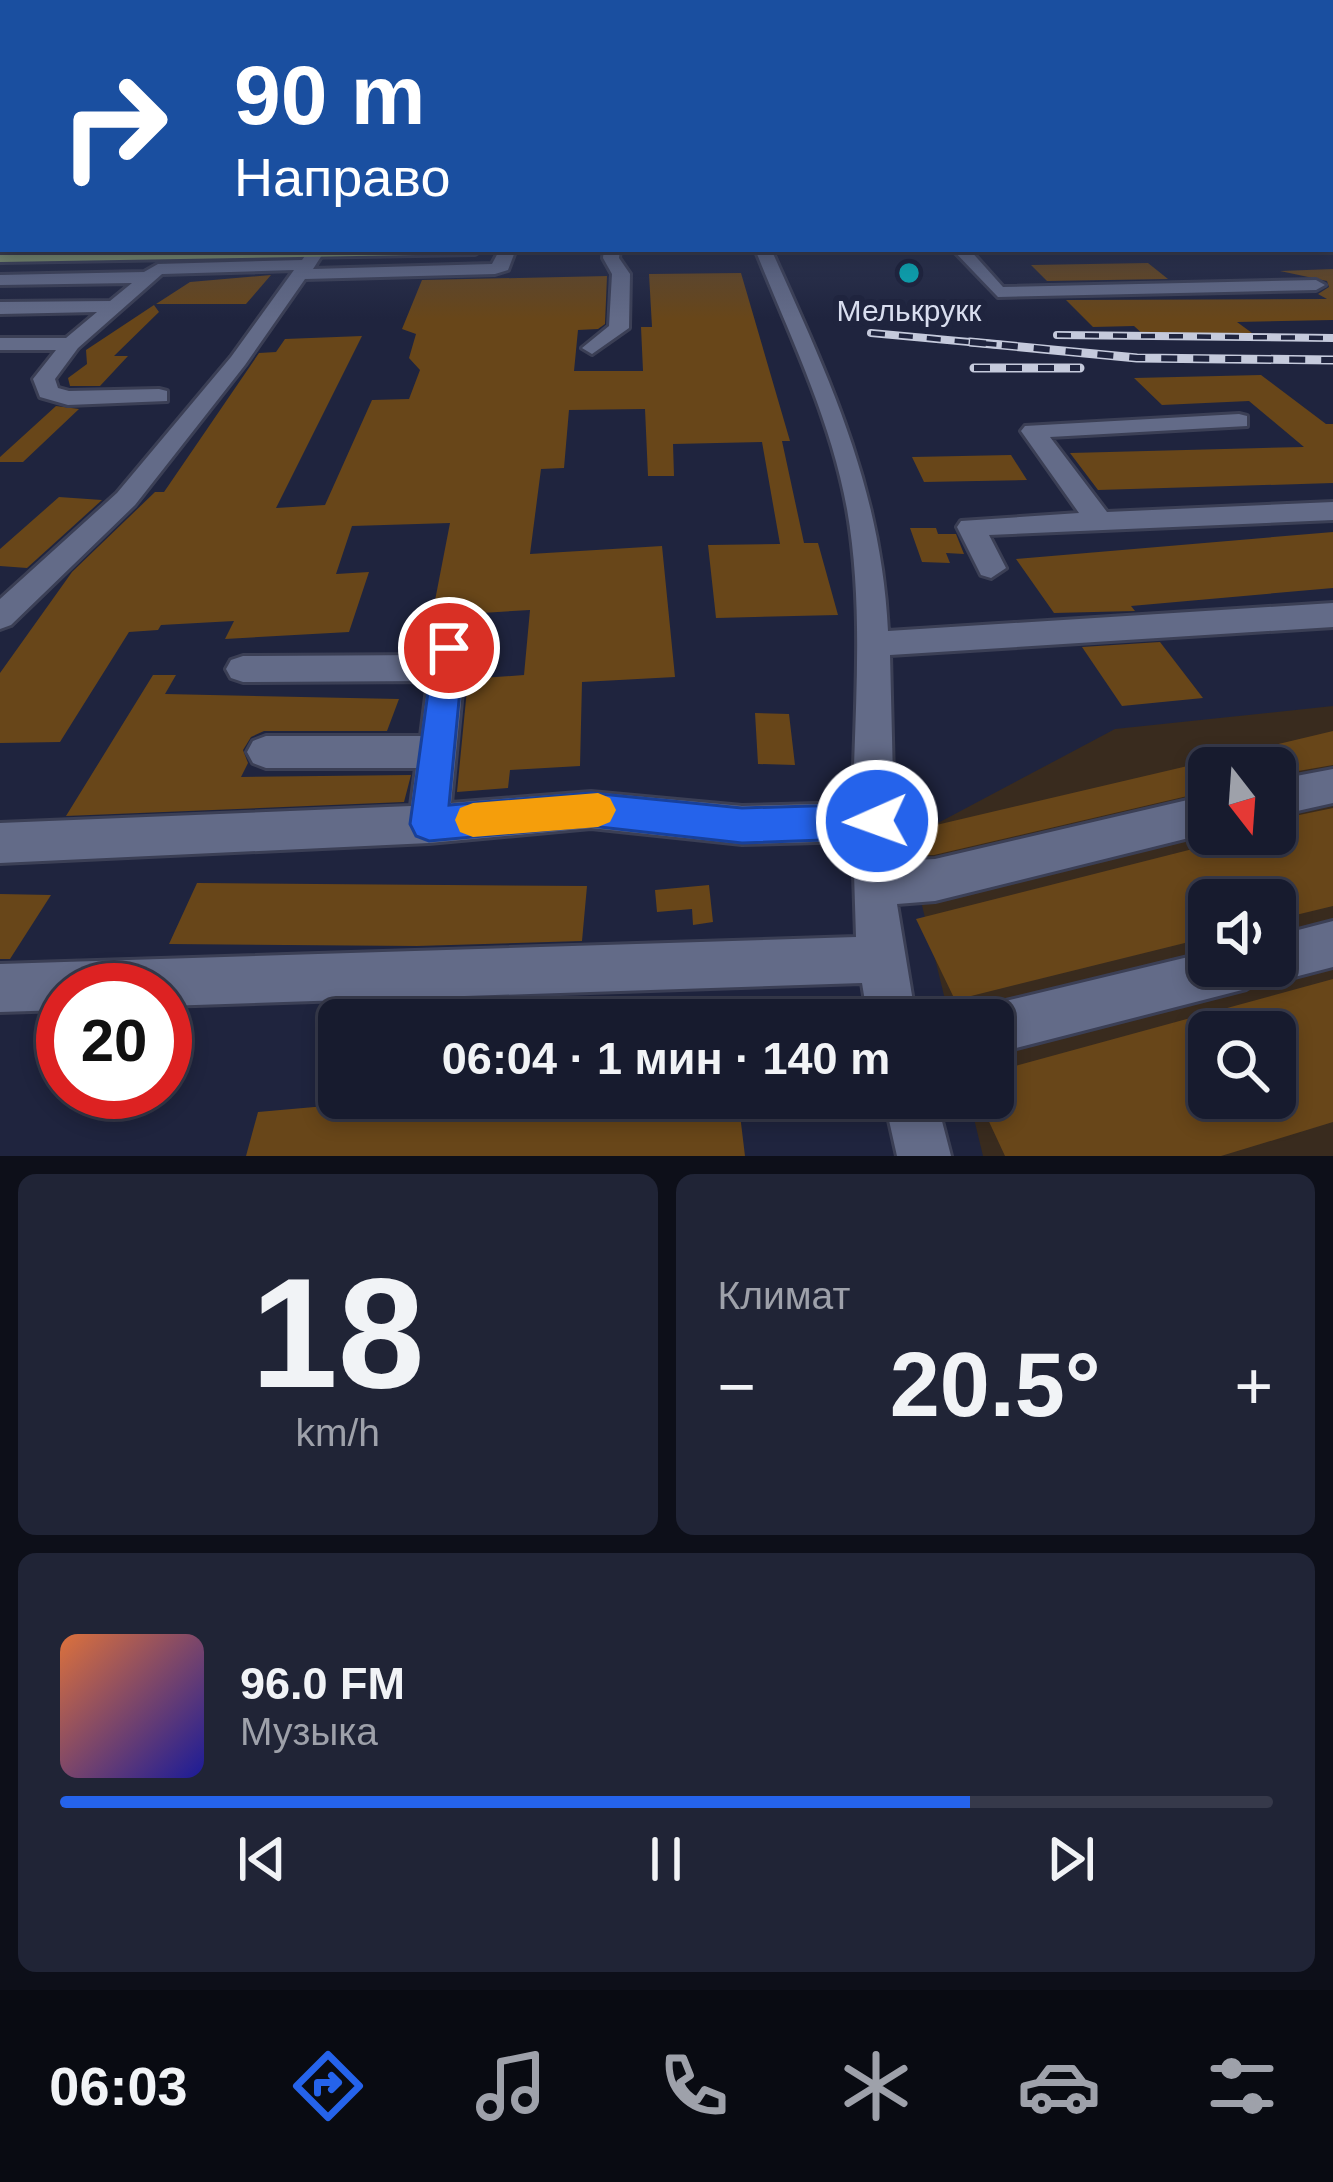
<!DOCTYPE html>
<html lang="ru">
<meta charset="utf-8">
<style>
:root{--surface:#171b2e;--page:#202436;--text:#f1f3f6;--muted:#9ea1aa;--line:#36394a;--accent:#2563eb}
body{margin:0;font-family:Arial,sans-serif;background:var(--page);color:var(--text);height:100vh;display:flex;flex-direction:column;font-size:45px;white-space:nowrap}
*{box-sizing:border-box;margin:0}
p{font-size:39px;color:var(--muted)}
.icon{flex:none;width:66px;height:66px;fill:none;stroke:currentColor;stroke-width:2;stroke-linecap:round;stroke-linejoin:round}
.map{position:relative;height:1156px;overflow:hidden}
.side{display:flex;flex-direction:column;gap:18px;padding:18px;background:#0d0f19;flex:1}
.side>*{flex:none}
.banner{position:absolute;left:0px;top:0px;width:1335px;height:252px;box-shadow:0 6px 18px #0003,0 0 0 3px var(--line);background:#1a4fa0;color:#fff;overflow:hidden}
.needle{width:78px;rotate:163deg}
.fabs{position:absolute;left:1188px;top:747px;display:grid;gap:24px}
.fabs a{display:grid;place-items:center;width:108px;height:108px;border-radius:18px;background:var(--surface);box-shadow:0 6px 18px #0003,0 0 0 3px var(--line);font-size:60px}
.speed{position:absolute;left:36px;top:963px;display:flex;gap:24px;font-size:60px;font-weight:700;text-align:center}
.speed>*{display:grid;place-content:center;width:156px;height:156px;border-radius:50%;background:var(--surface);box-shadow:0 6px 18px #0003,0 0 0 3px var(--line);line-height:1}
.speed .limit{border:18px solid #d22;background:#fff;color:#111}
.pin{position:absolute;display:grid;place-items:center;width:102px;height:102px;color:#fff;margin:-51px;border:6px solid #fff;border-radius:50%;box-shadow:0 3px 12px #0007}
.me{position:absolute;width:132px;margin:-66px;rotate:268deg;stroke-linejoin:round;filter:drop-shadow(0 0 9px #0008)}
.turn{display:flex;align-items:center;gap:42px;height:252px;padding:0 36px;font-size:54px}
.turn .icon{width:156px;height:156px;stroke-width:2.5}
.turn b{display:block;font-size:84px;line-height:102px}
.big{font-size:90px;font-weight:700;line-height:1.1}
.side .card{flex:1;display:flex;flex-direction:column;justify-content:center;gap:18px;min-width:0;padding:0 42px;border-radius:18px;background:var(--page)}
.side .dial{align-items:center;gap:0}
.dial b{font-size:156px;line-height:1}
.song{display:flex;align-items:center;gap:36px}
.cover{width:144px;height:144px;border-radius:18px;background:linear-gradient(135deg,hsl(20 70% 55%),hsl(240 70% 35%))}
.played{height:12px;border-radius:6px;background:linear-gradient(90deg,var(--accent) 75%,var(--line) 75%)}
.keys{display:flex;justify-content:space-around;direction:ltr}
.heat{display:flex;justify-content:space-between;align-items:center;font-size:66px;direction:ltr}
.side .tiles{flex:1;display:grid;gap:18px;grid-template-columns:1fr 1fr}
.card:last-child{grid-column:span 2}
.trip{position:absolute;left:318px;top:999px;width:696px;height:120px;border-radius:18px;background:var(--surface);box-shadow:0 6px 18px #0003,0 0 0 3px var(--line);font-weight:700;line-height:120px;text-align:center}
.tabs{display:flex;height:192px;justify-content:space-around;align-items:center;background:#090b12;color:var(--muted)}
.tabs .icon{width:84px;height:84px}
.tabs .active{color:var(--accent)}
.tabs b{font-size:54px;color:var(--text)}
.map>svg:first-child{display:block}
.industrial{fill:#392b1e;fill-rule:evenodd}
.building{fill:#684619;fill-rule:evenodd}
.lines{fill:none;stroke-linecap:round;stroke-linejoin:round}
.minor-casing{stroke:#3b3f55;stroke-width:6}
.major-casing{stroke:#3b3f55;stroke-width:6}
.minor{fill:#636b88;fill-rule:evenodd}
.major{fill:#8a9f6f;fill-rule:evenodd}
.rail-far1-casing{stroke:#c5cadc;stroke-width:8}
.rail-casing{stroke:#c5cadc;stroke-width:9}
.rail-far1{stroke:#1f243e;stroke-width:4.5;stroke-dasharray:14;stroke-linecap:butt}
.rail{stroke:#1f243e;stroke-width:6;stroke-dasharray:16;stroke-linecap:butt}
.route{fill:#2563eb;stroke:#184099;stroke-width:3}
.slow{fill:#f59e0b}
.culture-dot{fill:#0f9aa8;stroke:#1f243e;stroke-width:4.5}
.labels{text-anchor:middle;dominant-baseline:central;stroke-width:12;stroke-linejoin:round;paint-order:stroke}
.far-poi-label{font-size:30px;fill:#d9deef;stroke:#1f243e}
</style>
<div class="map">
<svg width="1333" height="1156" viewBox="0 0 1333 1156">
<rect width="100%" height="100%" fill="#1f243e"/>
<path class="industrial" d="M1333,706V1156H983L969,1098H993V1020H950L906,840L1115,729ZM1209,768H1275V834H1209ZM1209,900H1275V966H1209ZM1209,1032H1275V1098H1209Z"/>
<path class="building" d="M1148,263L1168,279L1047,281L1031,265Z
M1333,269V320L1237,322L1252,333L1144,335L1134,326L1093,327L1066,300L1327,299L1318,294L1329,287L1327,281L1280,271Z
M741,273L790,441H782L804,543H818L838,615L716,618L708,545L780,544L762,442L673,444L674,476H648L645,409L569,410L564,468L541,469L530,554L662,546L675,677L582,682L580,766L510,770L508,788L457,792L468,679L524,675L530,610L432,616L450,523L352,526L336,574L369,572L349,632L225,639L234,621L161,625L158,630L129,632L60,742L0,743V673L72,572L155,492H164L259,353L276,352L285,339L362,336L276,508L325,505L372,400L409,399L420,370L409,358L416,334L402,329L422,280L607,276L605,324L598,329L578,330L574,371H643L641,327H652L649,274Z
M271,275L246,304H156L190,282Z
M154,305L159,312L114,356H128L100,386H70L68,378L87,364L86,350Z
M1261,375L1326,424H1333V483L1098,490L1070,453L1304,447L1249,401L1162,405L1134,378Z
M56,406L79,409L23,462H0V457Z
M1011,455L1027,480L924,482L912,457Z
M59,497L102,500L27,568L0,566V549Z
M910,528H936L938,534H956L964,554L946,553L950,563L922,562Z
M1333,532V588L1131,606L1135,611L1054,613L1016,559Z
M1160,642L1203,698L1122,706L1082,647Z
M153,675H176L165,694L399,699L387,731H264L251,737L243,750L248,763L241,777L411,775L404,802L66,816Z
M755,713L789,714L795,765L758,764Z
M1333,731V765L1275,775V768H1212L1211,760Z
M1209,761V791L934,855H926L915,830Z
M1333,808V906L1275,920V900H1209V937L955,1000L916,919L1252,834H1275V820Z
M197,883L587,886L582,941L417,946L169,944Z
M709,885L713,922L693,925L692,909L657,912L655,890Z
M0,894L51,895L10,959H0Z
M1333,979V1122L1221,1156H1005L978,1098H993V1072ZM1209,1032H1275V1098H1209Z
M416,1098H738L745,1156H246L258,1112Z"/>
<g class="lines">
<g class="minor-casing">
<path id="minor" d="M1332,177H1333V185H1332Z
M1332,212H1333V220H1332Z
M3,220V230L0,231V221Z
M310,249L324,252L313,269L492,264L500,249H516L508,270L495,274L305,279L245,365L135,505L11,625L0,629V599L117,493L231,357L294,270L162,274L78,348L55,379L58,388L69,391L159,389L167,391V401L68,405L40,397L33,379L56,350H0V338H66L97,312L0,314V302L110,301L132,283L0,285V275L144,272L158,264L302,260Z
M604,249H620L619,258L630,274L629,328L592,354L582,348L609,326L612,274L603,258Z
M755,249H771C829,378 881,487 888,631L1333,603V627L890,655L895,861L935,859L1209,795V833L935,901L897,904L916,1020H868L862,983L165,1006V990H63V1010L0,1012V964L856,937L853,841L742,844L591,828L429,843L0,863V823L411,806L416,768H266L253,763L247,752L253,741L266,736H421L428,681L243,682L231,678L226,669L231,660L243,656L432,655L437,642L449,638L461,642L466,651L451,803L591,792L742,806L853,803C855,705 864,606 847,509C831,419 789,334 755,249Z
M952,249H969L1003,287L1316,280L1325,285L1316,290L998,297Z
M1239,414L1247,416V426L1050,437L1107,512L1333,502V520L989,535L1006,568L991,578L981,575L957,527L961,521L1079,513L1021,431L1025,426Z
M1333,769V803L1275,816V780Z
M1333,921V967L1275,982L1264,978L1246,989L993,1054V1020H972L976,1012L993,1004L1209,952V966H1275V936Z
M884,1098H936L951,1156H897Z"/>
</g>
<g class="major-casing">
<path id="major" d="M1332,228H1333V238H1332Z
M185,249H483L475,254L0,262V252Z"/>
</g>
<use href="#minor" class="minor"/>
<use href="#major" class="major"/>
<g class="rail-far1-casing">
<path id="rail-far1" d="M871,333L1002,345
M1057,335L1333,338"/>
</g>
<g class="rail-casing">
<path id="rail" d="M970,342L1137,358L1333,360
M974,368H1080"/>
</g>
<use href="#rail-far1" class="rail-far1"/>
<use href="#rail" class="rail"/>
</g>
<linearGradient id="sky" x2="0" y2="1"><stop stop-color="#111422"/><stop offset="0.49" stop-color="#3c4563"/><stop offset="1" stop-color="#3c4563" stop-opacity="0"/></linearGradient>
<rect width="1333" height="319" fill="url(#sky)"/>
<path class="route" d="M449,637L459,640L464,648L449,805L591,793L742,808L877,804L890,809L895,821L890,833L877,838L742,843L591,826L429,841L416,836L410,824L434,648L438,640Z"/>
<path class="slow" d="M598,793L610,798L616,810L610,822L598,827L473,837L460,832L455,820L460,808L473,803Z"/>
<circle class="culture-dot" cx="909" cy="273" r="12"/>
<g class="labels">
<g class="far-poi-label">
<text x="909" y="310">Мелькрукк</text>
</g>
</g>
</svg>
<div class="fabs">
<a><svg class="needle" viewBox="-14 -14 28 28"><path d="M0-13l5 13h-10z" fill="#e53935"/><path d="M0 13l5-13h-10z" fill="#9ea1aa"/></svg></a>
<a><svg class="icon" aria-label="sound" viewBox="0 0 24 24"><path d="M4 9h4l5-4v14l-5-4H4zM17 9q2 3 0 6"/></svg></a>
<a><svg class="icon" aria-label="search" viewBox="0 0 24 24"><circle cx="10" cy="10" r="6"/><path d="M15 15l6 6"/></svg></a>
</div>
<div class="speed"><div class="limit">20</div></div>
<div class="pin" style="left:449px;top:648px;background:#d93025"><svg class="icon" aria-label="arrive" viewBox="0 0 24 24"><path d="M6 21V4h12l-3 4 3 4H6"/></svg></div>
<svg class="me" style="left:877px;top:821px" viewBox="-20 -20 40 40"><circle r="17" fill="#2563eb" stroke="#fff" stroke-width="3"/><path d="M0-11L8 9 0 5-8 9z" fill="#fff"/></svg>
<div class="trip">06:04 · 1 мин · 140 m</div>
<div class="banner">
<div class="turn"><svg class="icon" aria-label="right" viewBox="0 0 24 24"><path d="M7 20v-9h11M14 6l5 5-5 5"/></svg><div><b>90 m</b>Направо</div></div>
</div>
</div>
<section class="side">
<div class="tiles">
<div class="card dial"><b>18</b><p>km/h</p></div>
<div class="card"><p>Климат</p>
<div class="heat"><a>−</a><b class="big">20.5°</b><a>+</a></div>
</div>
<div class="card">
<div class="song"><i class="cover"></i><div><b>96.0 FM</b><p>Музыка</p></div></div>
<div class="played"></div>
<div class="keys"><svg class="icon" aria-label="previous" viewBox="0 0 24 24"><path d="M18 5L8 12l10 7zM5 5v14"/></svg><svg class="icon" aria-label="pause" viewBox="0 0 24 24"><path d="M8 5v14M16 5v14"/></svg><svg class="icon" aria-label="next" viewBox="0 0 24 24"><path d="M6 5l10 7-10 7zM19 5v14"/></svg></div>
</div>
</div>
</section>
<nav class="tabs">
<b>06:03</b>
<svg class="icon active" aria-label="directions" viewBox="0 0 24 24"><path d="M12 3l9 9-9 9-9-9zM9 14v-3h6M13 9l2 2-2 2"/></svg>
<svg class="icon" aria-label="music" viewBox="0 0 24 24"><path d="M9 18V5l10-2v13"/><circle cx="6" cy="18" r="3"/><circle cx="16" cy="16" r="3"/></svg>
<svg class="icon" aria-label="phone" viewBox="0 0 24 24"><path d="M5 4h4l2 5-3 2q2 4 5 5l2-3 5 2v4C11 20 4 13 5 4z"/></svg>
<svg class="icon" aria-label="climate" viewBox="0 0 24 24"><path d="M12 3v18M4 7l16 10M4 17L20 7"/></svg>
<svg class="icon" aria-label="car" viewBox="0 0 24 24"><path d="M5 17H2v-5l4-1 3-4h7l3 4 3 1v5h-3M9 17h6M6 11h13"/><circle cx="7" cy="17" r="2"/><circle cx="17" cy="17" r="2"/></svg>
<svg class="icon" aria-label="filters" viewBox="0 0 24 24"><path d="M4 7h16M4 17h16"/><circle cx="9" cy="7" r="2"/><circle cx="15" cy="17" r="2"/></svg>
</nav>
